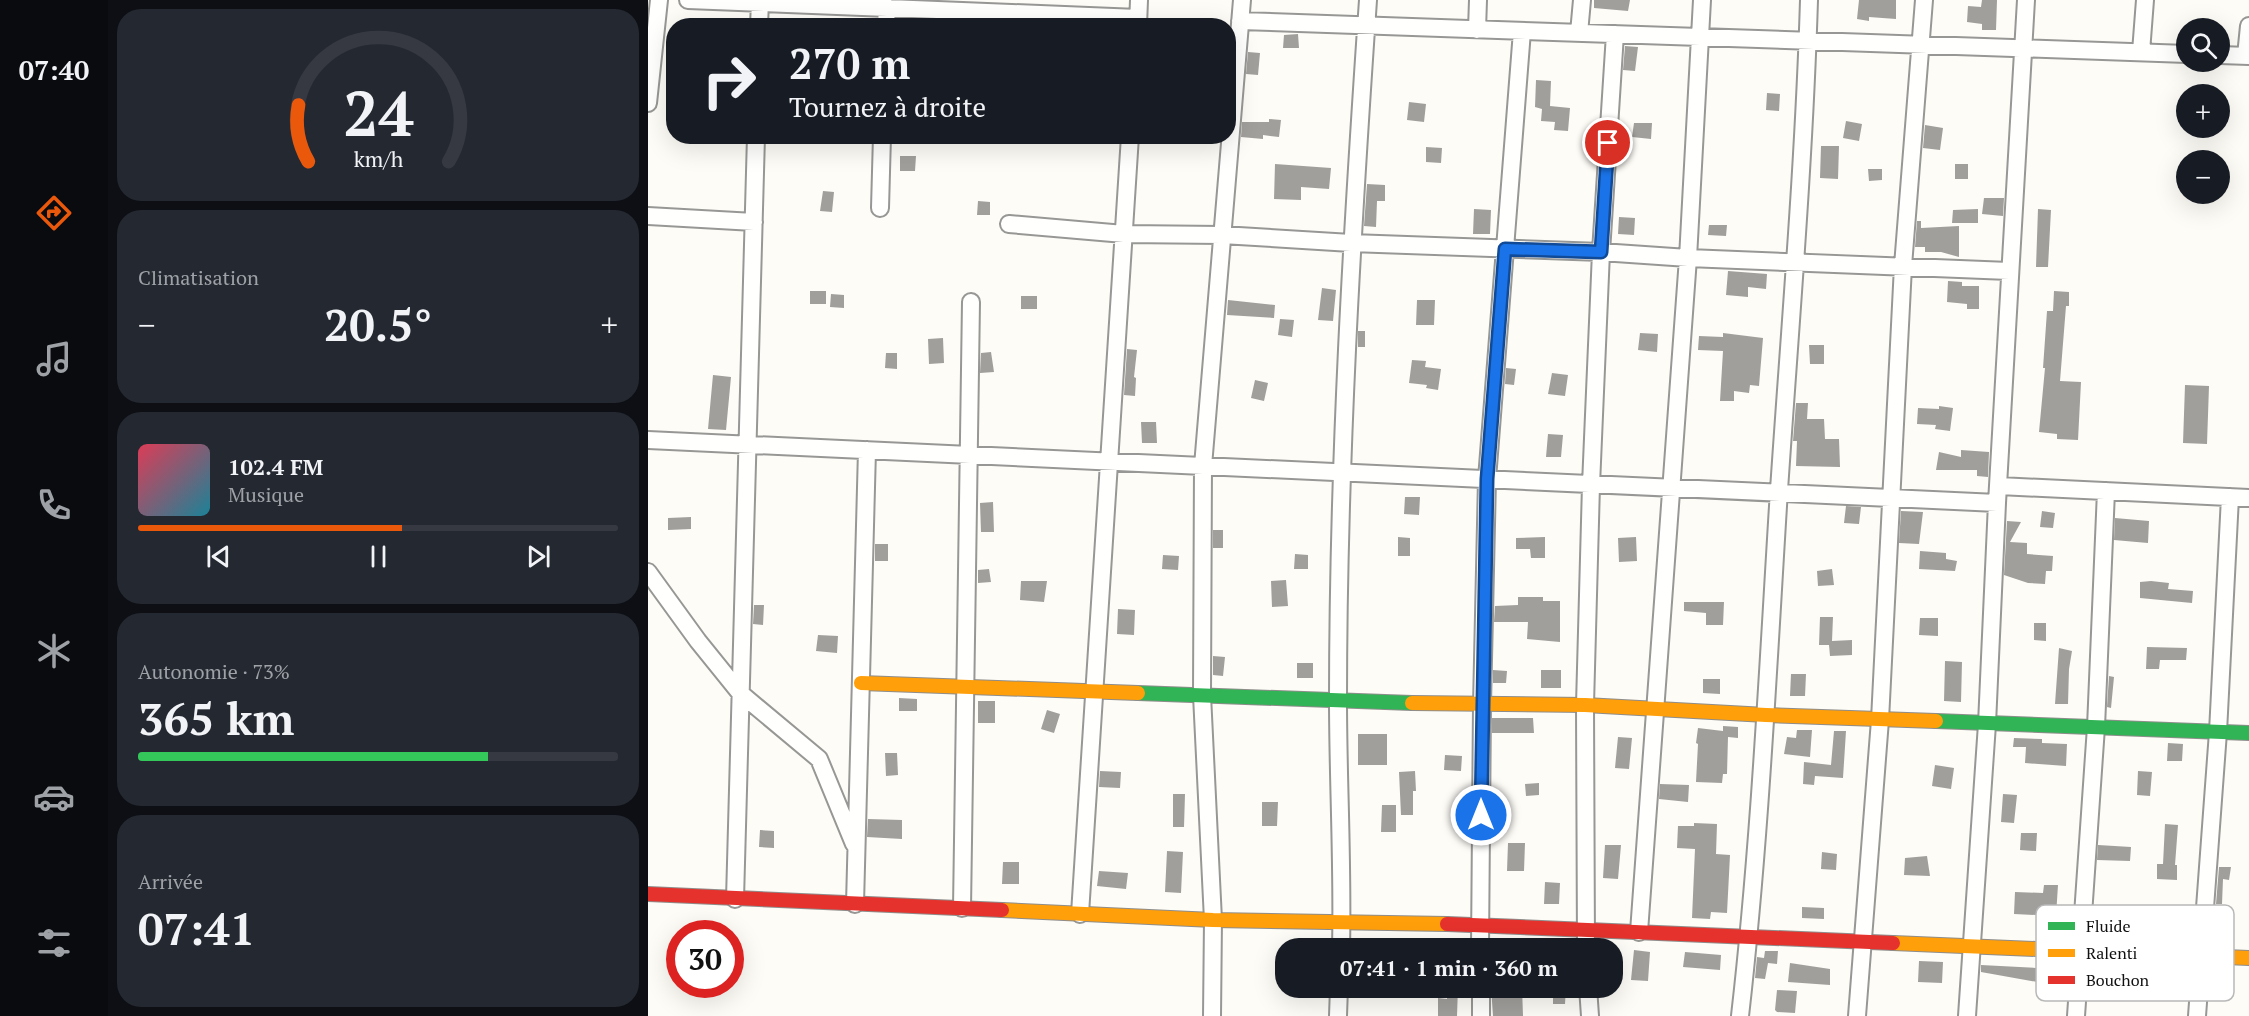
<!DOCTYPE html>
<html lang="fr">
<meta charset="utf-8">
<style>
:root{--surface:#171b24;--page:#242831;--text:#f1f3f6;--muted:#9ea1a6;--line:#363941;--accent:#ea580c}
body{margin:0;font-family:"PT Serif",serif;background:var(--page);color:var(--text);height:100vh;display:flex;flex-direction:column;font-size:22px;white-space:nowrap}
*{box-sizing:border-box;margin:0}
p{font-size:20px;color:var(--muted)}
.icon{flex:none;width:33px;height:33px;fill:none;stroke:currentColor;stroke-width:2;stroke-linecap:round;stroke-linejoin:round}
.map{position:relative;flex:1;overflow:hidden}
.drawer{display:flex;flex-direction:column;gap:9px;padding:9px;background:#0d0f14;width:540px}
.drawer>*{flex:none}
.hud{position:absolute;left:18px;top:18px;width:570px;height:126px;border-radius:24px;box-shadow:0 6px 24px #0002;background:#171b24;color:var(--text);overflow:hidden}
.tools{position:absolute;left:1528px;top:18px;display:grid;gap:12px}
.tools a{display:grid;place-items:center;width:54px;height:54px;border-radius:50%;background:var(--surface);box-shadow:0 6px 24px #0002;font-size:30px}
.speed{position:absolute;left:18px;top:920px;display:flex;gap:12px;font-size:30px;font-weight:700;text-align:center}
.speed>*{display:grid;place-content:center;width:78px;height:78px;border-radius:50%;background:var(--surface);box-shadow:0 6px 24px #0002;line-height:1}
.speed .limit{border:9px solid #d22;background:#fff;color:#111}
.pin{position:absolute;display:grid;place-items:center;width:51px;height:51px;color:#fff;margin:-26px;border:3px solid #fff;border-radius:50%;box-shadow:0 2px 6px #0007}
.me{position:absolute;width:66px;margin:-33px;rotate:0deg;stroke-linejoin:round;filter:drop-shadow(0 0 4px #0008)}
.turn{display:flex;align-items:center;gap:21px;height:126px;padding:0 24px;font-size:27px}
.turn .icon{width:78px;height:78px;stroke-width:2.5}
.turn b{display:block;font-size:42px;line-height:51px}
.big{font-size:45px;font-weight:800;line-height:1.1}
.drawer .card{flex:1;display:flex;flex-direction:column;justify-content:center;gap:9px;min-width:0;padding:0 21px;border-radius:24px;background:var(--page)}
.drawer .dial{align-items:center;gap:0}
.dial svg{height:156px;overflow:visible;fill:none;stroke:var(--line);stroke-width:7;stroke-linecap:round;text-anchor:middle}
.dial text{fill:var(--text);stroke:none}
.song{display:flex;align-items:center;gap:18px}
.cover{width:72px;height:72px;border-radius:9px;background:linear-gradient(135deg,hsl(350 70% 55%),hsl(190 70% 35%))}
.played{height:6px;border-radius:3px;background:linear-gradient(90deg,var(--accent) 55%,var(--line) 55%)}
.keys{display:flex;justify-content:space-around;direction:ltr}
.heat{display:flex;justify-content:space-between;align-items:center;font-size:33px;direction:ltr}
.charge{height:9px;border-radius:4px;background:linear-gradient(90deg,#34c759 73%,var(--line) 0)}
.trip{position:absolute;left:627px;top:938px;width:348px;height:60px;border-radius:24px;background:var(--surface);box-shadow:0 6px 24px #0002;font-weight:800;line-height:60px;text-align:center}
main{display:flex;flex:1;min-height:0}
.tabs{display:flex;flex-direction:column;width:108px;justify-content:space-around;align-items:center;background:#090b0e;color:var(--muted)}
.tabs .icon{width:42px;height:42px}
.tabs .current{color:var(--accent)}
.tabs b{font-size:27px;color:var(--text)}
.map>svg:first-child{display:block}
.building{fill:#a19f9c}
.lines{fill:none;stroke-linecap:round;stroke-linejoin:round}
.street-casing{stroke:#979795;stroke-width:20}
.fast-casing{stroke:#8e8d8b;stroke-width:16}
.slow-casing{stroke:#8e8d8b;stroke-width:16}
.jam-casing{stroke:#8e8d8b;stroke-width:16}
.street{stroke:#fffffe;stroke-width:16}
.fast{stroke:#30b455;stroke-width:14}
.slow{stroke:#ff9f0a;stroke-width:14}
.jam{stroke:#e5322d;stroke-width:14}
.route-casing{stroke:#114b97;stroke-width:15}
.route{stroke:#1a73e8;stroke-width:10}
.key{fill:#fff;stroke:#b8b8b8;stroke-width:1.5}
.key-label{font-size:16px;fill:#111}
</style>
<main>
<nav class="tabs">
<b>07:40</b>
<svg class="icon current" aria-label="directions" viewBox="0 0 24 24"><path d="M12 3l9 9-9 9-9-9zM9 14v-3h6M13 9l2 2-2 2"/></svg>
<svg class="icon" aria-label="music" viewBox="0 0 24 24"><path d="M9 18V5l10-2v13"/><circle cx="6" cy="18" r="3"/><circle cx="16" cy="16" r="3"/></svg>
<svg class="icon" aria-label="phone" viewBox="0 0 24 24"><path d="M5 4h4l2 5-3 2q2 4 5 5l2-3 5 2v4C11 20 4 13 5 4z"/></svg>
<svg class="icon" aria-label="climate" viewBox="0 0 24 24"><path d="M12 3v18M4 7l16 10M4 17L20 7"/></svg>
<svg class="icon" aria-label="car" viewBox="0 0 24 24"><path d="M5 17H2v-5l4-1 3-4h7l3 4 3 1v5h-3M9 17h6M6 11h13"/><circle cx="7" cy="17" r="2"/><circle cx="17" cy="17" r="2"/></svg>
<svg class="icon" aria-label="filters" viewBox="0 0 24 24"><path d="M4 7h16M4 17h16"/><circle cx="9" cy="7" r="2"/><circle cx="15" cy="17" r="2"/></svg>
</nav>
<section class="drawer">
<div class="card dial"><svg viewBox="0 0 100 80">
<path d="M14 69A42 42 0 1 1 86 69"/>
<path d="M14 69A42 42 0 0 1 9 40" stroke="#ea580c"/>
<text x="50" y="56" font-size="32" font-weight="700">24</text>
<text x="50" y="72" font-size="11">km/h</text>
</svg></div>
<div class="card"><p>Climatisation</p>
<div class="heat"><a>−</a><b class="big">20.5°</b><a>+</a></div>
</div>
<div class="card">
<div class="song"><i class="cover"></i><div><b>102.4 FM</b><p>Musique</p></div></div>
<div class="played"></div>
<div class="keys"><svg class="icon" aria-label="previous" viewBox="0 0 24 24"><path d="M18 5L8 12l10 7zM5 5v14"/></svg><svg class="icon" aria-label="pause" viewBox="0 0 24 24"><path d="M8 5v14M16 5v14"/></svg><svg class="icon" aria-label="next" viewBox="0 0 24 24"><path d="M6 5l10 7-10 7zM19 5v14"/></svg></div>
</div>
<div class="card"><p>Autonomie · 73%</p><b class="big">365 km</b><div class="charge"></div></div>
<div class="card"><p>Arrivée</p><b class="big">07:41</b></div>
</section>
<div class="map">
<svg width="1601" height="1016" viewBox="0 0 1601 1016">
<rect width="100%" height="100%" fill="#fdfcf7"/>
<path class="building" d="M946,0H982L980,11L946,8Z
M1211,0H1248V19L1221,17V21L1209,19Z
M1334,0H1349L1348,30H1334V24L1319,22L1320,6L1333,7Z
M650,34L651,48H635L636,35Z
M977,46L990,47L987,71L975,70Z
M600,52L612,53L610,75L598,74Z
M888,80L903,81L902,106L922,108L920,131L906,130L907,122L893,121L894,109L887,107Z
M1119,93L1132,94L1131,111L1118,110Z
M761,102L778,104L776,122L759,120Z
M621,119L633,120L631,137L615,135V139L593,137L594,122H621Z
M1198,121L1214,124L1211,141L1195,138Z
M986,123H1004L1003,139L984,137Z
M1277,125L1295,128L1292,150L1275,148Z
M1173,146H1191L1190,179L1172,178Z
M778,147L794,148L793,163L778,162Z
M252,156H268L267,171H252Z
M627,164L683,168L681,189L653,187V200L626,199Z
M1307,164H1320V179H1307Z
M1220,169H1234V180L1221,181Z
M719,184L737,185V201H729L728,227L716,226Z
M175,191L186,192L184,212L172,211Z
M1336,198H1356L1355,216L1334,214Z
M330,201L342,202V215H329Z
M826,209L843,210L842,234H825Z
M1330,209V223H1304L1305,210Z
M1390,209L1403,210L1400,267H1388Z
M971,217L987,218L986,235L970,234Z
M1269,221H1273V228L1311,226V257L1293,252H1277V247H1267Z
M1061,225H1079L1078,236L1060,235Z
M1080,271L1119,274L1118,289L1100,287V297L1078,295Z
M1300,281L1314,282V286H1331V309H1319V304L1299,302Z
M674,288L688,290L685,321L670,320Z
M162,291H178V304H162Z
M1406,291L1421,292V306H1418L1412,381L1433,382L1430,440L1409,439V434L1391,432L1397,368H1395L1399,311H1405Z
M183,294L196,295V308L182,307Z
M373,296H389V309H373Z
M580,300L627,305L626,318L579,315Z
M769,300H787L786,325H768Z
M632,319L646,320L644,337L630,335Z
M710,331H717V347H710Z
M992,333L1010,334L1009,352L990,350Z
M1075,333L1115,338L1111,386L1102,385L1101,393L1086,391V401H1072L1075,351L1050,350L1051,336L1075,337Z
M295,338L296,363L281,364L280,339Z
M1161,345H1176V364H1162Z
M479,349L489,350L486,377L488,378L487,396L476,395Z
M343,352L346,372L332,373L333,353Z
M238,353H249V369L237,368Z
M764,360L778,361L777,367L793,369L790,390L778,388L779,385L761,383Z
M858,368L868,369L866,385L857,384Z
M904,373L920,375L917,396L900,394Z
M65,375L83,377L78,430L60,429Z
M607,380L620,383L616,401L603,398Z
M1537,385L1561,386L1559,444L1535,443Z
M1148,403H1160L1159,419H1176L1177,439H1191L1192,467L1148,466L1149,441H1145Z
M1291,406L1305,408L1302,431L1287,429L1288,425L1269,424L1270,408L1291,409Z
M493,422H508L509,443H494Z
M900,434L915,435L913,457H898Z
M1313,450L1341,452L1340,477L1329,476V470H1288L1291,452L1313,457Z
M757,497H772L771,515L756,514Z
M345,502L346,532H333L332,503Z
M1198,506L1213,507L1211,524L1196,523Z
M1253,511L1275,512L1271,544L1251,543Z
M1394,511L1407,513L1405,528L1392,527Z
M43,517V529L20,530V518Z
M1467,518L1501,521L1500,543L1466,540Z
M1359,521L1373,522L1362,542L1379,543V554L1405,556L1404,571H1398L1397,584L1380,583L1356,575Z
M565,530H575V548H565Z
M750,537L762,538V556H750Z
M897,537V558H883L882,549H868V538Z
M988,537L989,561L971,562L970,538Z
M227,544H240V561H227Z
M1272,551L1298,553V559L1309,561L1307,571L1271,569Z
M647,554L660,555V569H646Z
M515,555L531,556L530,570L514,569Z
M341,569L343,582L330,583V570Z
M1184,569L1186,585L1170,586L1169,571Z
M638,580L640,606L624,607L623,581Z
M373,581H399L396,602L372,600Z
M1503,581L1521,583L1520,589L1545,591L1544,603L1492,598V582Z
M870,597H895V601H912V642L879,639L880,622H846L847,606L870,605Z
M1036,602H1076L1075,625H1058V613L1036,611Z
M106,605H116L115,625L105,624Z
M470,609L487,610L486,635L469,634Z
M1172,617H1185L1184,641L1204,640V655L1182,656L1181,645H1171Z
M1272,618H1290V636L1271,635Z
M1386,623H1398V641L1386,640Z
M170,635L190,636L189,653L168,651Z
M1499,647L1539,648L1538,660H1512L1511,669H1498Z
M1411,648L1424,651L1421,669L1420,704H1407Z
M565,656L577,657L575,676L565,675Z
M1297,661L1314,662L1313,702L1296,701Z
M649,663H665V678H649Z
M845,670L859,671L858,683H845Z
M893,670H913V688H893Z
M1143,674H1158L1157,696H1142Z
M1461,676L1466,677L1463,708L1459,707Z
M1055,679H1072V694L1055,693Z
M251,698L269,699V711H251Z
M330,701H347V723H330Z
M399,710L412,714L406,733L393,729Z
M844,718H885L886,733H844Z
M1075,726L1090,727V738L1080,737L1079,774H1075L1074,783L1048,782L1050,744L1048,743L1050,728L1075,731Z
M1149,730H1164L1162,757L1136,754L1139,737L1148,738Z
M1186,731H1198L1195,778L1167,776L1166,785L1155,784L1156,762L1183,765Z
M710,734H739V765H710Z
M970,737L984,738L981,769L967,768Z
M1366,738L1394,739V743L1419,744L1418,766L1377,763L1378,747H1365Z
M1520,743L1535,744L1534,761H1519Z
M237,753H249L250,775L238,776Z
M797,755L814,756L813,771L796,770Z
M1287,765L1306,768L1303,789L1284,786Z
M452,771L473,772L472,788L451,787Z
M767,771L768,791H765V815H753L751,772Z
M1490,771L1504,772L1502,796L1489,795Z
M891,783V795L878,796L877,784Z
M1012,784L1041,785L1040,802L1011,799Z
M525,794H537L536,827H525Z
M1355,794L1369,795L1366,823L1353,822Z
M614,802H630L629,826H614Z
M734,805H748V832H733Z
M220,819L254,820V839L219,837Z
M1046,823L1069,824L1068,854L1082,855L1079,913L1063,912L1062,919L1044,918L1047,849L1029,848L1030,826H1046Z
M1517,824L1530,825L1527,865H1529V880L1509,879V864H1515Z
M112,830L126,831V848L111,847Z
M1373,833H1389L1388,851L1372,850Z
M860,843H877L876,871H859Z
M957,845H973L970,879L955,878Z
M1450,845L1483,847L1482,861L1449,860Z
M519,851L535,852L533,893L517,892Z
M1174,852L1189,854L1188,870L1173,869Z
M1279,856L1282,876L1256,875L1257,858Z
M355,862H371V884H354Z
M1571,867H1583L1581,880L1575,879L1574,904H1568Z
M451,871L480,873L478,889L449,886Z
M897,882L912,883L911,904H896Z
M1396,885H1410L1408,916L1366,914L1367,892L1395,893Z
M1154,907L1176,908V919L1154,918Z
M986,950L1002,952L1000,981L983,980Z
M1117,951H1130L1129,964L1120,963L1117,979L1107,978L1109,957L1116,958Z
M1037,952L1073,955L1072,970L1035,967Z
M1271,961L1295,962L1294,983L1270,982Z
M1142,963L1182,969V985L1140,982Z
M1333,965L1407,969L1406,985L1333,972Z
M799,987H810L809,1016H790V998L799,999Z
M843,987H874L875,1016H845Z
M905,987H918L917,1004H905Z
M1129,990L1149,991L1147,1013L1129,1012L1127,1010Z"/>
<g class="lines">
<g class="street-casing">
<path id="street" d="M40,0L490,18
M592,21L1539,54
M111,26L112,1
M238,26L239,7
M490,26L491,0
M829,30L830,0
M931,33L934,0
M1493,52L1497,0
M1572,55L1601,56
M1598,56L1601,26
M0,103L11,0
M232,208L234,136
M0,216L106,222
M361,224L476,234L574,235L703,243L953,252L1040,258L1361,271
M0,440L1349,503
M1351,486L1601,498
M0,572L50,641L92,693L171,759L206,844
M87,899L108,136
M207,904L219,450
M314,908L323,302
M432,914L482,136
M991,932L1040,258L1054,0
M693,948C695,865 690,783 690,700C690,466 704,233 720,0
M832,948L834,705L839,479L874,31
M938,948L937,705L943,485L953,252L967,34
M833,987V1016
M940,987L942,1016
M564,1016L565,920L554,695L555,466L594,0
M690,1016L691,987
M1092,1016C1112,841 1120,666 1131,490C1142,327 1156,164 1161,0
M1209,1016L1232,720L1255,266L1276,0
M1319,1016L1339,724L1349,503L1378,0
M1428,1016L1448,727L1458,491
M1549,1016L1570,732L1582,497"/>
</g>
<g class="fast-casing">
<path id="fast" d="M490,693L764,703
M1288,721L1601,733"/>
</g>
<g class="slow-casing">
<path id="slow" d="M213,683L490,693
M764,703L937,705L1118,715L1288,721
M354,910L565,920L799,924
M1245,943L1601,958"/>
</g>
<g class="jam-casing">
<path id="jam" d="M0,894L354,910
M799,924L1245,943"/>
</g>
<use href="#street" class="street"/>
<use href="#fast" class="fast"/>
<use href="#slow" class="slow"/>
<use href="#jam" class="jam"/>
</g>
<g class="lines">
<g class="route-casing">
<path id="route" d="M833,815L839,479L857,249L953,252L960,143"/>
</g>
<use href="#route" class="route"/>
</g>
<rect x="1388" y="905" width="198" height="96" rx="9" class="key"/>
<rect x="1400" y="922" width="27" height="8" fill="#30b455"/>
<rect x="1400" y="949" width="27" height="8" fill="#ff9f0a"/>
<rect x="1400" y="976" width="27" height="8" fill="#e5322d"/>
<g class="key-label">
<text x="1438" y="932">Fluide</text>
<text x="1438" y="959">Ralenti</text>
<text x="1438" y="986">Bouchon</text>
</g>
</svg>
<div class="tools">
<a><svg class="icon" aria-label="search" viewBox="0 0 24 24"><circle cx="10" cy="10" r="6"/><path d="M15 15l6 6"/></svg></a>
<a>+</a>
<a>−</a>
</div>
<div class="speed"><div class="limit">30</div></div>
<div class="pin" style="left:960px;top:143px;background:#d93025"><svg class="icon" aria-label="arrive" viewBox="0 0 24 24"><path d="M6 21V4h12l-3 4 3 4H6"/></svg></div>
<svg class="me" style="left:833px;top:815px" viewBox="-20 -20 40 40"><circle r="17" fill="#1a73e8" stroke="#fff" stroke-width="3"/><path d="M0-11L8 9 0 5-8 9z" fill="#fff"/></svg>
<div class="trip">07:41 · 1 min · 360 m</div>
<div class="hud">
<div class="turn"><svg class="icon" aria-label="right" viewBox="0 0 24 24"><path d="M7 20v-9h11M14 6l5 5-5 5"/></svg><div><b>270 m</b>Tournez à droite</div></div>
</div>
</div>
</main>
